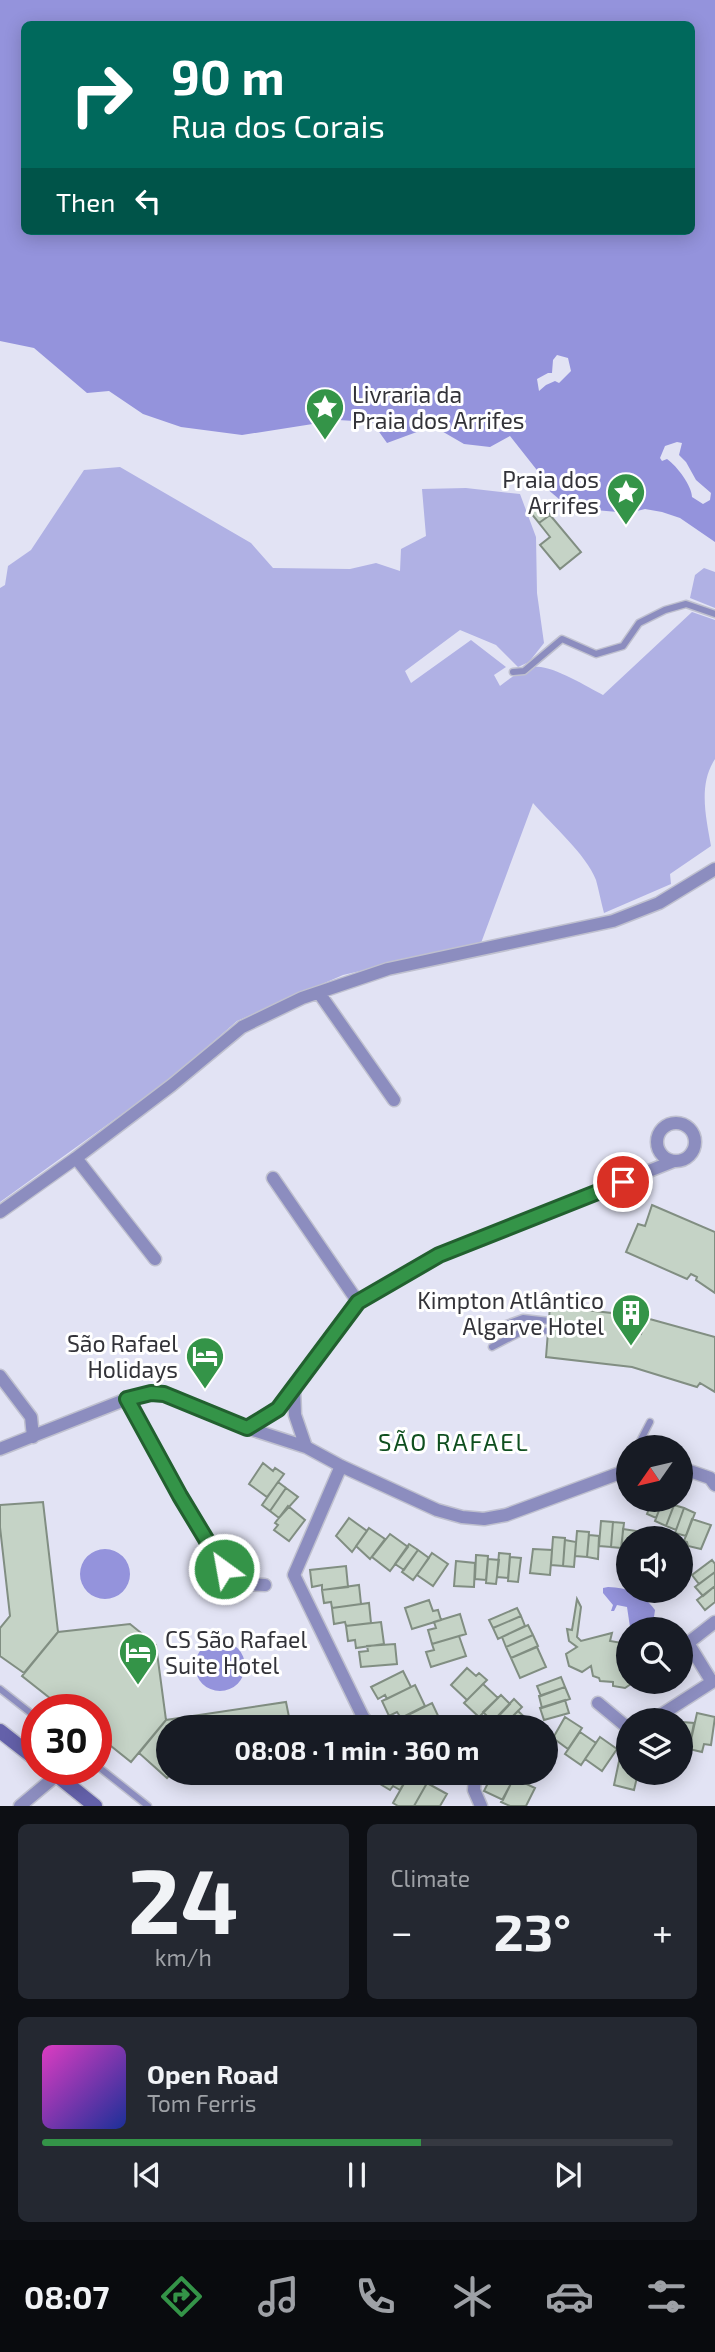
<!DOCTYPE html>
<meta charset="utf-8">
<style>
:root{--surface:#171b24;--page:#242831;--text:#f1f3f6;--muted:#9ea1a6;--line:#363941;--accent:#349448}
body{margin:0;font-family:"Exo 2",sans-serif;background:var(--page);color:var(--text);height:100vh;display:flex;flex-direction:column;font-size:26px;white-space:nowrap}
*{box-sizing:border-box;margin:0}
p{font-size:23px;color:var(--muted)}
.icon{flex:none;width:38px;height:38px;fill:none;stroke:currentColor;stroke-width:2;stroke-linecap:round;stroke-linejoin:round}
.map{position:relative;height:1806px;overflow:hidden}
.details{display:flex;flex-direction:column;gap:18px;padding:18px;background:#0d0f14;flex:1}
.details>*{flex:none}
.top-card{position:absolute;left:21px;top:21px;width:674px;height:214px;border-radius:10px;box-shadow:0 4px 18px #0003;background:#00695c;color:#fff;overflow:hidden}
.needle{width:46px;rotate:236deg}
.tools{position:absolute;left:616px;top:1435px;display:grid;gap:14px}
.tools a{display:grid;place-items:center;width:77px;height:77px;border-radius:50%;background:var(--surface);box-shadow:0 4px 18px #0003;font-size:35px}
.speed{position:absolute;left:21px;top:1694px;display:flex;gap:14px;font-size:35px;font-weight:700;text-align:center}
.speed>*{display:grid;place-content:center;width:91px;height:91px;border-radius:50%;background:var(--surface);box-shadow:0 4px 18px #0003;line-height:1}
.speed .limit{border:10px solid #d22;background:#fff;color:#111}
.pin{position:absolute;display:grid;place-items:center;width:60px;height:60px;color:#fff;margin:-30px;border:4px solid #fff;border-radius:50%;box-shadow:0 2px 7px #0007}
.me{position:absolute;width:77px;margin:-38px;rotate:328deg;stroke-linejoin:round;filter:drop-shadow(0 0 5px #0008)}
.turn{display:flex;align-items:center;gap:24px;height:147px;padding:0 35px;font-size:32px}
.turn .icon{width:91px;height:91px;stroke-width:2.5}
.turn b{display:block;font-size:49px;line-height:60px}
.then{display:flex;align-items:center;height:66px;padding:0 35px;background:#0003;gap:14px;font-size:26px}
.big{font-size:52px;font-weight:700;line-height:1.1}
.details .widget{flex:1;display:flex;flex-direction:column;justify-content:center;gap:10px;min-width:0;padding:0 24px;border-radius:10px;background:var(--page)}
.details .dial{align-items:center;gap:0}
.dial b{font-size:91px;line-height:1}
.song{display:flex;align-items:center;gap:21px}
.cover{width:84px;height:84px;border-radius:10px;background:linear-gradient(135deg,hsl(310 70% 55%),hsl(230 70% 35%))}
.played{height:7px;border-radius:4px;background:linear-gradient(90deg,var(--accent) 60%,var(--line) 60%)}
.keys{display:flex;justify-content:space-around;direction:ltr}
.heat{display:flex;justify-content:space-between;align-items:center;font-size:38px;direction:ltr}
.details .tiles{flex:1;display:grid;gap:18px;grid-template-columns:1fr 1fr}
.widget:last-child{grid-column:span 2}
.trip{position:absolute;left:156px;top:1715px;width:402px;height:70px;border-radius:35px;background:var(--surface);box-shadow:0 4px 18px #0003;font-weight:700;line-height:70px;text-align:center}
.menu{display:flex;height:112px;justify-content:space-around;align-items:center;background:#090b0e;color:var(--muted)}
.menu .icon{width:49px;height:49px}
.menu .on{color:var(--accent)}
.menu b{font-size:32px;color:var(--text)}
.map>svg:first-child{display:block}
.green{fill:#b0b1e4}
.water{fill:#9493dc;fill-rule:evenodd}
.building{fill:#c5d3c6;stroke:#818e82;stroke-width:2}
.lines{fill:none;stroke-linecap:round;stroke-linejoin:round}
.lane-casing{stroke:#bfc0cf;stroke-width:9}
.street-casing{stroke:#bfc0cf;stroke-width:15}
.secondary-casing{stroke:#bfc0cf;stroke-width:17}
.lane{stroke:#8c8dbf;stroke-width:6}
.street{stroke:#8c8dbf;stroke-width:12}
.secondary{stroke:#6461aa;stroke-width:14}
.route-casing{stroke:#22602f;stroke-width:18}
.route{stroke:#349448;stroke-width:12}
.labels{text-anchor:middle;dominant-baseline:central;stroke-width:6;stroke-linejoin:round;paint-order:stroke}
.poi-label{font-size:23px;fill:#333339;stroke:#fff;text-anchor:end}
.neighbourhood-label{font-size:24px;letter-spacing:2px;fill:#0f4f1f;stroke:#fff}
</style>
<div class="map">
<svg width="715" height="1806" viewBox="0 0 715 1806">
<rect width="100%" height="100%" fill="#e2e3f4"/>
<path class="green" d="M120,467L251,543L273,568L350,569L376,563L400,571L401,549L426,536L422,489L466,488L520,494L536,537L537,593L544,643L529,662L518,667L496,645L460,630L405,671L411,683L471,640L506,667L494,675L500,686C510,678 522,669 535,667C552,665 587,687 603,695L692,612L715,620V759C698,785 706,817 711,846L670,874L671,884L604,913C601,902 599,891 596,880C586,854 551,824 533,803L481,943L343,975L237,1021L168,1081L0,1202V588L5,585L8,566L31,550L84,470Z
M704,568L715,572V608L690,598L695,575Z"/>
<path class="water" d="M0,0H715V542L680,518L662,512L645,509L629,513L595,510L559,499L546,488L540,474L510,436L490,447L464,444L433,426L387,443L372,422L338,420L242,435L181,427L143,414L109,391L87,393L34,348L0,341ZM24,24H691V231H24ZM557,355L568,358L571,371L559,383L555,381L546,385L539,391L537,379L548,373H552L553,360ZM677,442L682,443L679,455L686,462L696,480L711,493L710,500L703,504L692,497C692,486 677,466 667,459L662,461L660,458L665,446Z
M80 1574a25 25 0 1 1 50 0a25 25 0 1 1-50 0Z
M608,1587C628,1588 642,1592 655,1610L653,1624L647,1629H634L630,1627L627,1607L617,1605L614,1611H611L613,1605L603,1593V1588Z
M195 1666a25 25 0 1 1 50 0a25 25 0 1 1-50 0Z"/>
<path class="building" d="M541,504L550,515L539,523L530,512Z
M550,515L581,552L560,569L540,545L550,537L539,523Z
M652,1205L715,1232V1293L696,1280L697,1277L691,1274L687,1279L626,1252L638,1224L645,1226Z
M550,1306L629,1315L628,1331L641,1334L646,1318L715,1337V1392L700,1383L697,1387L632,1367L546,1357Z
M263,1463L273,1471L275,1468L284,1474L267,1497L249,1484Z
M278,1482L286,1488L270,1511L262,1505Z
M286,1488L298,1497L279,1518L270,1511Z
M652,1500H663L656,1518L647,1514Z
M663,1500H676L666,1526L655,1521Z
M43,1502L58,1632L24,1673L0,1656V1628L10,1616L0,1527V1505Z
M674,1505L684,1508L676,1530L666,1526Z
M288,1506L305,1520L289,1541L274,1530L278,1525L275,1523Z
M684,1508L695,1513L686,1536L675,1533Z
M349,1518L367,1531L352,1552L336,1536Z
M692,1519L711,1525L701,1549L688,1546L687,1542L684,1541Z
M601,1521L613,1522L611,1547L599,1546Z
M613,1522L624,1523L621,1548L611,1547Z
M369,1528L385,1539L370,1559L356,1546Z
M623,1529L643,1532L642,1538H628V1555L621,1556Z
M577,1531L589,1532L587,1557L575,1556Z
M390,1534L408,1547L390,1571L372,1557Z
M589,1535L599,1536L598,1559L587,1557Z
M553,1537L565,1538L563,1566L551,1565Z
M565,1540L576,1542L574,1567L563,1566Z
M409,1544L418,1550L404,1570L395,1564Z
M533,1549L552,1550L550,1575L530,1573Z
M418,1550L429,1558L413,1580L402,1572Z
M432,1553L448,1564L433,1586L417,1575Z
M499,1553L510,1554L508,1578L497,1577Z
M476,1555L488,1556L486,1580L475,1579Z
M510,1557L521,1558L518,1582L508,1581Z
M488,1559L499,1560L496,1584L486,1583Z
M712,1560L715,1564V1572L699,1584L692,1575Z
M456,1561L475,1563L474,1587L454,1586Z
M346,1566L348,1587L322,1590V1585L312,1587L310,1570Z
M715,1572V1586L703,1596L695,1587Z
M359,1585L361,1604L332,1608L331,1602L324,1603L322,1590Z
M715,1586V1602L705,1610L697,1600Z
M577,1599L581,1607L577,1637L581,1641L612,1633L610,1641L628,1644V1682H634L625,1688L613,1686V1682L600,1681L599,1678L593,1676L591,1666L582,1672L569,1666L566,1654L577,1647L569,1641L567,1629L572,1630Z
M429,1600L433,1611L438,1610L441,1620L412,1629L405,1608Z
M369,1603L371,1623L346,1626L345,1622L334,1624L332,1608Z
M517,1608L521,1616L493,1628L489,1620Z
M460,1614L466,1634L432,1644L428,1630L436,1628L434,1622Z
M521,1616L525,1626L498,1639L493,1628Z
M381,1622L384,1644L356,1648L355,1640L348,1641L346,1626Z
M130,1624L156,1645L166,1720L131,1762L96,1734V1710H65L22,1676L58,1632Z
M528,1625L533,1635L506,1647L502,1637Z
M533,1635L538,1646L511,1658L506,1647Z
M459,1636L466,1656L431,1667L426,1652L434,1650L432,1644Z
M395,1644L397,1664L361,1667L359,1652L368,1651L367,1646Z
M537,1647L546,1667L520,1678L511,1658Z
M467,1668L476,1676L479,1673L487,1680L467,1700L451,1685Z
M403,1671L411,1687L387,1699L385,1695L378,1699L371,1687Z
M561,1677L565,1687L541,1696L537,1686Z
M483,1684L498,1698L479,1717L464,1703Z
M415,1685L425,1706L401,1718L397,1712L389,1716L382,1701Z
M565,1687L570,1699L542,1708L539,1696Z
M501,1695L510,1704L493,1722L483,1712Z
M514,1699L522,1707L502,1727L494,1720Z
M565,1700L569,1713L544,1720L540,1708Z
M286,1702L291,1727H168V1773H172L167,1778L139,1753L166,1720Z
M432,1703L441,1722L430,1727H402L400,1724L412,1718L410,1714Z
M518,1711L533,1725L530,1727H502Z
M697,1713L715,1717L711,1745L704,1744L702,1752L689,1749Z
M565,1717L582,1728L568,1749L553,1738Z
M682,1722L694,1723L689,1749L681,1748Z
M580,1732L596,1743L581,1765L565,1754Z
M600,1737L617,1749L602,1771L585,1759Z
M622,1747L628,1749V1773H638L634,1790L614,1785Z
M387,1773H410L400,1790L393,1786L390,1790L380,1784Z
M410,1773L427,1783L414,1806H398L393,1803Z
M493,1773H516L503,1800L484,1791Z
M514,1778L535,1788L526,1806H510L501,1802Z
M427,1783L447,1794L440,1806H414Z"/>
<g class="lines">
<g class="lane-casing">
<path id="lane" d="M513,672L524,671L562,639L596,654L623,646L639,623L665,610L686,604L715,614
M484,1332L523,1318L549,1321
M492,1347L527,1329L548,1331
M637,1447L650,1422
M0,1689L37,1718
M96,1765L148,1806"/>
</g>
<g class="street-casing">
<path id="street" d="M319,993L394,1100
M657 1142a19 19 0 1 1 38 0a19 19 0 1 1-38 0Z
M76,1158L172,1085L242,1027L302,998L388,969L613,921L659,903L715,869
M273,1178L358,1302
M0,1212L76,1158L155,1259
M0,1376L31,1417L33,1437
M127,1399L180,1496L224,1569L246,1584L265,1585
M247,1428L278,1409L294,1387
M306,1447L295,1415L294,1387L358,1302L439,1255L674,1161
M0,1449L127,1399L151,1393L175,1397L198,1409L247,1428L306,1447L341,1466L437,1510L462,1517L484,1519L506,1515L628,1470
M341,1466L294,1575L363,1717L371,1727
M681,1468L710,1478L715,1485
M715,1622L688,1643L712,1682L715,1681
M598,1703L628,1728
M653,1720L712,1682
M463,1773L475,1778L474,1790L481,1806
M20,1806L57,1775"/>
</g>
<g class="secondary-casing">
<path id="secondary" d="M0,1731L37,1760
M49,1769L95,1806"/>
</g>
<use href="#lane" class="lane"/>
<use href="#street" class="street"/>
<use href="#secondary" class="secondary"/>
</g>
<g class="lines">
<g class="route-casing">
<path id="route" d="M224,1569L180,1496L127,1399L151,1393L164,1394L247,1428L278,1409L358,1302L439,1255L623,1182"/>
</g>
<use href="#route" class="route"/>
</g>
<defs>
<g id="sight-pin" transform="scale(2.0125)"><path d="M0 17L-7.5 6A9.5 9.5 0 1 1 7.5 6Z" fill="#349448" stroke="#fff"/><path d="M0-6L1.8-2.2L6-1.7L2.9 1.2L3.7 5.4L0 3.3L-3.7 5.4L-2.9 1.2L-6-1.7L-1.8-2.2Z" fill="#fff"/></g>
<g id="building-pin" transform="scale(2.0125)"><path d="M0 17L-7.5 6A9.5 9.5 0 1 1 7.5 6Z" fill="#349448" stroke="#fff"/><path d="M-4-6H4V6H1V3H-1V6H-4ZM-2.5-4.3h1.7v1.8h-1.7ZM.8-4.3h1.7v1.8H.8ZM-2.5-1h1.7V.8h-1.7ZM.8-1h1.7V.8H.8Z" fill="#fff"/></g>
<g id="hotel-pin" transform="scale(2.0125)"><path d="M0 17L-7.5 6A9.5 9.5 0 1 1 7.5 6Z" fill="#349448" stroke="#fff"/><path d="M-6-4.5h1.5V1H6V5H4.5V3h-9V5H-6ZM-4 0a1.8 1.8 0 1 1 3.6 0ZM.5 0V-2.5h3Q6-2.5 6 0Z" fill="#fff"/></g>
</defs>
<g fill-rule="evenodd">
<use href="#sight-pin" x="325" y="407"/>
<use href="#sight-pin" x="626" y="492"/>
<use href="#building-pin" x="631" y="1313"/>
<use href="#hotel-pin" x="205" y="1356"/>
<use href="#hotel-pin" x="138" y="1652"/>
</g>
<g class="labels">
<g class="poi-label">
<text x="352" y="394" text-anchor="start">Livraria da<tspan x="352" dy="26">Praia dos Arrifes</tspan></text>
<text x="599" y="479">Praia dos<tspan x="599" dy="26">Arrifes</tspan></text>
<text x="604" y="1300">Kimpton Atlântico<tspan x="604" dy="26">Algarve Hotel</tspan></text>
<text x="178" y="1343">São Rafael<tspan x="178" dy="26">Holidays</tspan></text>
<text x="165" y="1639" text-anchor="start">CS São Rafael<tspan x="165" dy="26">Suite Hotel</tspan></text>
</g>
<g class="neighbourhood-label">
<text x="454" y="1441">SÃO RAFAEL</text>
</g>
</g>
</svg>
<div class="tools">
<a><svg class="needle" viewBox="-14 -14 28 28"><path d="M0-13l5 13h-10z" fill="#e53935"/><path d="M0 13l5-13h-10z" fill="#9ea1a6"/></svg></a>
<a><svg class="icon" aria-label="sound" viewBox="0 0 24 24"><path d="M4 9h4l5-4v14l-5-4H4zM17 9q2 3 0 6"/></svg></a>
<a><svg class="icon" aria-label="search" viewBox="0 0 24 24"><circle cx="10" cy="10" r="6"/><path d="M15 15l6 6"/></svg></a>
<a><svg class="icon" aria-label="layers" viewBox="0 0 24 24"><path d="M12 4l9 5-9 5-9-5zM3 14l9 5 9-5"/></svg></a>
</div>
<div class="speed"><div class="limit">30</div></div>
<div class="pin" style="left:623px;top:1182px;background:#d93025"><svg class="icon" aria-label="arrive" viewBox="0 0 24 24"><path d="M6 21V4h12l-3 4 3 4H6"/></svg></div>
<svg class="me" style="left:224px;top:1569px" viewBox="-20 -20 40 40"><circle r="17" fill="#349448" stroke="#fff" stroke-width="3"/><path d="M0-11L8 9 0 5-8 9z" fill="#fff"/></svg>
<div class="trip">08:08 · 1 min · 360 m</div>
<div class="top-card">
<div class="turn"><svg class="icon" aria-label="right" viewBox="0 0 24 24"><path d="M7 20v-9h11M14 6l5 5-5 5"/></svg><div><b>90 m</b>Rua dos Corais</div></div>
<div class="then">Then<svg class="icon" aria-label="left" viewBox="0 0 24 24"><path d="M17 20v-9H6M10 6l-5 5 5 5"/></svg></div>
</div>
</div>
<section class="details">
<div class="tiles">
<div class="widget dial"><b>24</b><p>km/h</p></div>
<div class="widget"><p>Climate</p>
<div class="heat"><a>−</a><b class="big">23°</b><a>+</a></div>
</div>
<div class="widget">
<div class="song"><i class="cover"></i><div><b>Open Road</b><p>Tom Ferris</p></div></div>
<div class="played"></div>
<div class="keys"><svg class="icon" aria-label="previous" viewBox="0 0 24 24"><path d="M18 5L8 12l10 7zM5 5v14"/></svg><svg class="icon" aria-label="pause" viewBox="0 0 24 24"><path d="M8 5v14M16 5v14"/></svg><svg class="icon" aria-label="next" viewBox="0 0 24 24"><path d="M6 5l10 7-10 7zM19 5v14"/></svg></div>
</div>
</div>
</section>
<nav class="menu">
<b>08:07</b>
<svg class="icon on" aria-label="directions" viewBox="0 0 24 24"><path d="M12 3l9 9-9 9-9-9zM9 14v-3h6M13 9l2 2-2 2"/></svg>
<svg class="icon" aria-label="music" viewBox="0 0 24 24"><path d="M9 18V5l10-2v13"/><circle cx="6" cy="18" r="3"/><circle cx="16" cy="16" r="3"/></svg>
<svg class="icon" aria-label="phone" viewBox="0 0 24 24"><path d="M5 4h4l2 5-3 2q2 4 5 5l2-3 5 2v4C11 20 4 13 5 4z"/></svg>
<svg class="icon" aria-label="climate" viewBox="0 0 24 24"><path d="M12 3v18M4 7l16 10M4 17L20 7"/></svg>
<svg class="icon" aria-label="car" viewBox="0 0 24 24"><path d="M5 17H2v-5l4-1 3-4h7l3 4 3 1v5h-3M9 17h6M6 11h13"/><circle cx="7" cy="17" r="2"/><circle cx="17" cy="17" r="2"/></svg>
<svg class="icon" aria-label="filters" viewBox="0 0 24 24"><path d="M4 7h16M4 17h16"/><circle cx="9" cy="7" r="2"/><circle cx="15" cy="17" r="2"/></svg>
</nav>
